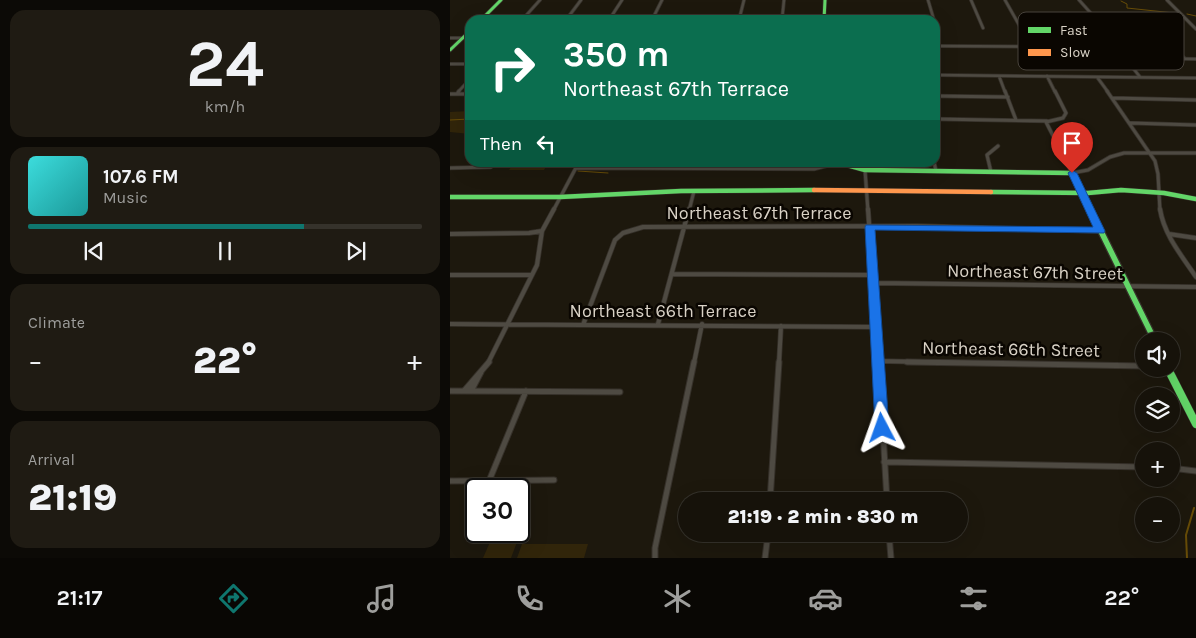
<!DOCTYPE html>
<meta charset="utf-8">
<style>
:root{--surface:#16120a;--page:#1f1b13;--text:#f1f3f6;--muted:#9e9e9c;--line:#35322b;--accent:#0f766e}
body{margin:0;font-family:Karla,sans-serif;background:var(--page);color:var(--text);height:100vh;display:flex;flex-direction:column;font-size:19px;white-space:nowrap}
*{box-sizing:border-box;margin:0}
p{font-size:16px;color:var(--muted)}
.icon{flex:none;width:28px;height:28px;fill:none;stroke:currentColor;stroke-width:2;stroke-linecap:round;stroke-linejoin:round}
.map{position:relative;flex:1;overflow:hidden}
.drawer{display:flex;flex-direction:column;gap:10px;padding:10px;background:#0c0a06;width:450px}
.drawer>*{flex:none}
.banner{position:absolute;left:15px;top:15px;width:475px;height:152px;border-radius:15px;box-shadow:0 5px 20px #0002,0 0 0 1px var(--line);background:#0b6e4f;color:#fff;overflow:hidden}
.tools{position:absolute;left:685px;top:332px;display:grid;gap:10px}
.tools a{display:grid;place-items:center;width:45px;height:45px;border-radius:50%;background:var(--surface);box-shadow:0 5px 20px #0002,0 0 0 1px var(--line);font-size:25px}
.speed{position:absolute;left:15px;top:478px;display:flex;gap:10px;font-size:25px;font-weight:700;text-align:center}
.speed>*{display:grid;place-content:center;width:65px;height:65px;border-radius:50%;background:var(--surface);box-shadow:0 5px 20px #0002,0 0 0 1px var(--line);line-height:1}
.speed .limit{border:2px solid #111;border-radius:8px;background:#fff;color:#111}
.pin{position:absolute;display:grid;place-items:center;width:42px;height:42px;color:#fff;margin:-51px -21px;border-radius:50% 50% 50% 0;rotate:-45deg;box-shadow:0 0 5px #0007}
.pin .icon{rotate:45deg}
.me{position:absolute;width:55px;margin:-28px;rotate:356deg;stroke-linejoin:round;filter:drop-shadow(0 0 4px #0008)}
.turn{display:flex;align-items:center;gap:18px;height:105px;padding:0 15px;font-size:22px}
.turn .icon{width:65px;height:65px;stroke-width:2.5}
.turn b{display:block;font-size:35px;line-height:42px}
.then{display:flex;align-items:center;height:48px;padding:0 15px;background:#0003;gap:10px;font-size:19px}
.big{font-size:38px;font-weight:800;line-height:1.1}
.drawer .card{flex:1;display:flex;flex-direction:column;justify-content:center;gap:8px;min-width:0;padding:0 18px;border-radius:15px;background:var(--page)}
.drawer .dial{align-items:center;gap:0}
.dial b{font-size:65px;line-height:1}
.song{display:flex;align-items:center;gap:15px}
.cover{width:60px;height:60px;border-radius:8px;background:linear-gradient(135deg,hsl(180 70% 55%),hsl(180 70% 35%))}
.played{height:5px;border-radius:2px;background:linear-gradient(90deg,var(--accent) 70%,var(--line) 70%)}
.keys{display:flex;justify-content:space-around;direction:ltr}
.heat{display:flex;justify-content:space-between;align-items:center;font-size:28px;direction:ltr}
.trip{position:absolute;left:228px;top:492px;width:290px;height:50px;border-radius:25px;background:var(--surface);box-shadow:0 5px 20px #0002,0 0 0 1px var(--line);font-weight:800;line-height:50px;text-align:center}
.dock{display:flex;height:80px;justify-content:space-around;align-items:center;background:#090704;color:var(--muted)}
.dock .icon{width:35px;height:35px}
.dock .current{color:var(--accent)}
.dock b{font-size:22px;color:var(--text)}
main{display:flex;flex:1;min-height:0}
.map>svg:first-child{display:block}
.green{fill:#31250a}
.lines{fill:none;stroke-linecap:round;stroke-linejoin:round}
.stream-far1{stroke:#674c07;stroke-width:1}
.stream{stroke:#674c07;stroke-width:2}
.street-far3-casing{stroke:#36312a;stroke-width:4}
.street-far2-casing{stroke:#36312a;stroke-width:4.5}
.street-far1-casing{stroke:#36312a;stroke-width:5.5}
.street-casing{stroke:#36312a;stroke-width:7}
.fast-far3-casing{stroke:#36312a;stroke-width:4.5}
.fast-far2-casing{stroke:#36312a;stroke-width:5.5}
.fast-far1-casing{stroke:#36312a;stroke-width:8}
.fast-casing{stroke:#36312a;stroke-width:9}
.slow-casing{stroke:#36312a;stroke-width:5.5}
.street-far3{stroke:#4e4a42;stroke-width:2.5}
.street-far2{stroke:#4e4a42;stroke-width:3}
.street-far1{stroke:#4e4a42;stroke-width:4}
.street{stroke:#4e4a42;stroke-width:5}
.fast-far3{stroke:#63d668;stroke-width:3}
.fast-far2{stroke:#63d668;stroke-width:4.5}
.fast-far1{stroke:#63d668;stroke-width:5.5}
.fast{stroke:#63d668;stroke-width:8}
.slow{stroke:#ff974d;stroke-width:4.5}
.route{fill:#1a73e8;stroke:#114b97}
.labels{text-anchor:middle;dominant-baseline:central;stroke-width:5;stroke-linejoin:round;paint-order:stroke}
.street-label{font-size:18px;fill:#d9d2c6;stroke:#0a0601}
.key{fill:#0a0601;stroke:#48433c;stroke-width:1}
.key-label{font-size:14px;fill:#d9d2c6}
</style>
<main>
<section class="drawer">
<div class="card dial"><b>24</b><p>km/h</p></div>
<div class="card">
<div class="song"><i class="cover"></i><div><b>107.6 FM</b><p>Music</p></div></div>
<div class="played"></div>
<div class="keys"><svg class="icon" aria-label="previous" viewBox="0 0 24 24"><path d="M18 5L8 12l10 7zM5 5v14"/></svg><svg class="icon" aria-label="pause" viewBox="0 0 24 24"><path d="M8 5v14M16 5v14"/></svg><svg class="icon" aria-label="next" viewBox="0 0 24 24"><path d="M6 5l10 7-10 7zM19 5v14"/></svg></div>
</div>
<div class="card"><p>Climate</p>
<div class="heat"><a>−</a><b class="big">22°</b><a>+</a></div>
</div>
<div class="card"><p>Arrival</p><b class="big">21:19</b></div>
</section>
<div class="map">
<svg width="746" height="558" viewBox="0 0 746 558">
<rect width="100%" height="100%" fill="#1d180d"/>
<path class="green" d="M20,111V134L0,132V112Z
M64,163V162L98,163L94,170H59Z
M391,163H451L452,169L412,168Z
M40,542H67L61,558H33Z
M72,544H138L134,558H67Z"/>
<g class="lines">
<path class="stream-far1" d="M671,1L677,4V8L724,13
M737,14L746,16
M0,120L20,119
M128,171L158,173"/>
<path class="stream" d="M737,558L736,535L744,508"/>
<g class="street-far3-casing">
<path id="street-far3" d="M478,0L484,20
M521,0L533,28
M555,0L581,46
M717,0L746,29
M35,16H374
M72,20L90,0
M116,20L131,0
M159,20L172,0
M202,20L212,0
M289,20L294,0
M332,20L334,0
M485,25L486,28
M710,33L735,59
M0,38H20
M485,46L663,47L647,20L629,0
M686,58L746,59
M0,64H20
M683,68L690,77
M485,75L746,78
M549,76L555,92
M597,76L605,92
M647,77L658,92
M8,92L20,79"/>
</g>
<g class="street-far2-casing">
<path id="street-far2" d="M555,91L566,120
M605,91L616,113L613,118L596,122L622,173L638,170L660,157L674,153H746
M657,91L705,161L708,174L710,211
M0,94H20
M7,94L9,91
M485,96L558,97
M662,98L746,100
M485,119L597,121
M680,123L746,125
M484,162L486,171
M0,168L41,167
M126,168L364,169L387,163
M415,170L418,211
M541,172L537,155L548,146
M103,211L129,162
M239,211L244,191"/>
</g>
<g class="street-far1-casing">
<path id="street-far1" d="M418,209L429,363
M710,209C714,235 732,256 746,277
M0,234L79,233L92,231
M719,234L746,238
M223,274L424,275
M0,275H82
M424,283L746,287
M0,324L426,327
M208,324L239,209
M133,325L165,240L173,233L193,227L467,226L650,231
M428,361L523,363
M38,363L87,265L92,231L104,209
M244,363L252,324
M329,363L331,326"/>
</g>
<g class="street-casing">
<path id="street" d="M429,362L437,501
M457,362L694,366
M0,391L170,392
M14,391L39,362
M21,391L31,372
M434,462L694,467
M721,468L746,471
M0,481L104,480
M39,481L76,391
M320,501L329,362
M439,534L441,558
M205,558V548L244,362
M315,558L318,534"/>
</g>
<g class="fast-far3-casing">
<path id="fast-far3" d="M31,20L51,0
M374,20L375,0
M0,50L20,31"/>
</g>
<g class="fast-far2-casing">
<path id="fast-far2" d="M386,162L415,170L622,173L641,211
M541,192L638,193L671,190L714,193L746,199
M0,197H110L231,191L364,190"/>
</g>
<g class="fast-far1-casing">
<path id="fast-far1" d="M640,209L705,341"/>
</g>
<g class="fast-casing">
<path id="fast" d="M718,369L746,424"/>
</g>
<g class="slow-casing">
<path id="slow" d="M364,190L541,192"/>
</g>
<use href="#street-far3" class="street-far3"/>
<use href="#street-far2" class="street-far2"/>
<use href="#street-far1" class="street-far1"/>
<use href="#street" class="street"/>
<use href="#fast-far3" class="fast-far3"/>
<use href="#fast-far2" class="fast-far2"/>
<use href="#fast-far1" class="fast-far1"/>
<use href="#fast" class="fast"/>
<use href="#slow" class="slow"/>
</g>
<path class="route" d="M622,170L627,173L655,231L654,233L425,230L439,428L437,433L432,434L427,433L425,428L415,227L416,225L643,227L618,173Z"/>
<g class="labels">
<g class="street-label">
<text x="309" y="213">Northeast 67th Terrace</text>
<text transform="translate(585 272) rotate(1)">Northeast 67th Street</text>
<text x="213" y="311">Northeast 66th Terrace</text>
<text transform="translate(561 349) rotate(1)">Northeast 66th Street</text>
</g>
</g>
<rect x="568" y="12" width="166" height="58" rx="8" class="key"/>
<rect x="578" y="27" width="23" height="6" fill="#63d668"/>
<rect x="578" y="49" width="23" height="7" fill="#ff974d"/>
<g class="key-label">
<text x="610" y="35">Fast</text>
<text x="610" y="57">Slow</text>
</g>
</svg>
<div class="tools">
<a><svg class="icon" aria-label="sound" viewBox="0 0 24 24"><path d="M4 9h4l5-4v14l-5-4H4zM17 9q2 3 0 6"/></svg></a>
<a><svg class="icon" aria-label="layers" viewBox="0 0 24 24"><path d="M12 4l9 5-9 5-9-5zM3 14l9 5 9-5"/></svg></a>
<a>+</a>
<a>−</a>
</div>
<div class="speed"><div class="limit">30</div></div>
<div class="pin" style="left:622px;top:173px;background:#d93025"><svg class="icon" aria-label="arrive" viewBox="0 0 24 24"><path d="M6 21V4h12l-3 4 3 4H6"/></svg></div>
<svg class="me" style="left:432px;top:428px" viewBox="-20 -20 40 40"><path d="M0-17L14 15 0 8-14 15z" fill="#1a73e8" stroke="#fff" stroke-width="4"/></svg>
<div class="trip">21:19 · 2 min · 830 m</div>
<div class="banner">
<div class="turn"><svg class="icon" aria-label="right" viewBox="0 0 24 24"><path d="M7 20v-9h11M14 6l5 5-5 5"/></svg><div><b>350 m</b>Northeast 67th Terrace</div></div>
<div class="then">Then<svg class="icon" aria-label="left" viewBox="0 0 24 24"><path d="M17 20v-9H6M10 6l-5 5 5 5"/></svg></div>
</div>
</div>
</main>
<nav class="dock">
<b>21:17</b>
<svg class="icon current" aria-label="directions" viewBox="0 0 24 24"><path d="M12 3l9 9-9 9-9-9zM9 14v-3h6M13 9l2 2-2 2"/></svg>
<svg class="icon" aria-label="music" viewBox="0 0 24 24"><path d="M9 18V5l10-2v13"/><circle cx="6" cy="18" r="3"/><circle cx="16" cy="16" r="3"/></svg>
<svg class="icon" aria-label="phone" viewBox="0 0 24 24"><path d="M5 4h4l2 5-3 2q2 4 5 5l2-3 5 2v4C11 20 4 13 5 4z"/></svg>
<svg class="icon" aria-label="climate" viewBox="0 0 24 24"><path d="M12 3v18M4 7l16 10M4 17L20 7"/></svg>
<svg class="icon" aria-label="car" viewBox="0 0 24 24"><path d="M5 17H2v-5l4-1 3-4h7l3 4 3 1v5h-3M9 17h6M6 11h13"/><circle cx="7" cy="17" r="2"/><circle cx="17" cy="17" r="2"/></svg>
<svg class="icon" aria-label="filters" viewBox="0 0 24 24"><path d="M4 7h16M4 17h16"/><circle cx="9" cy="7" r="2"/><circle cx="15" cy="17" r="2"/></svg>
<b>22°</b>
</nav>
